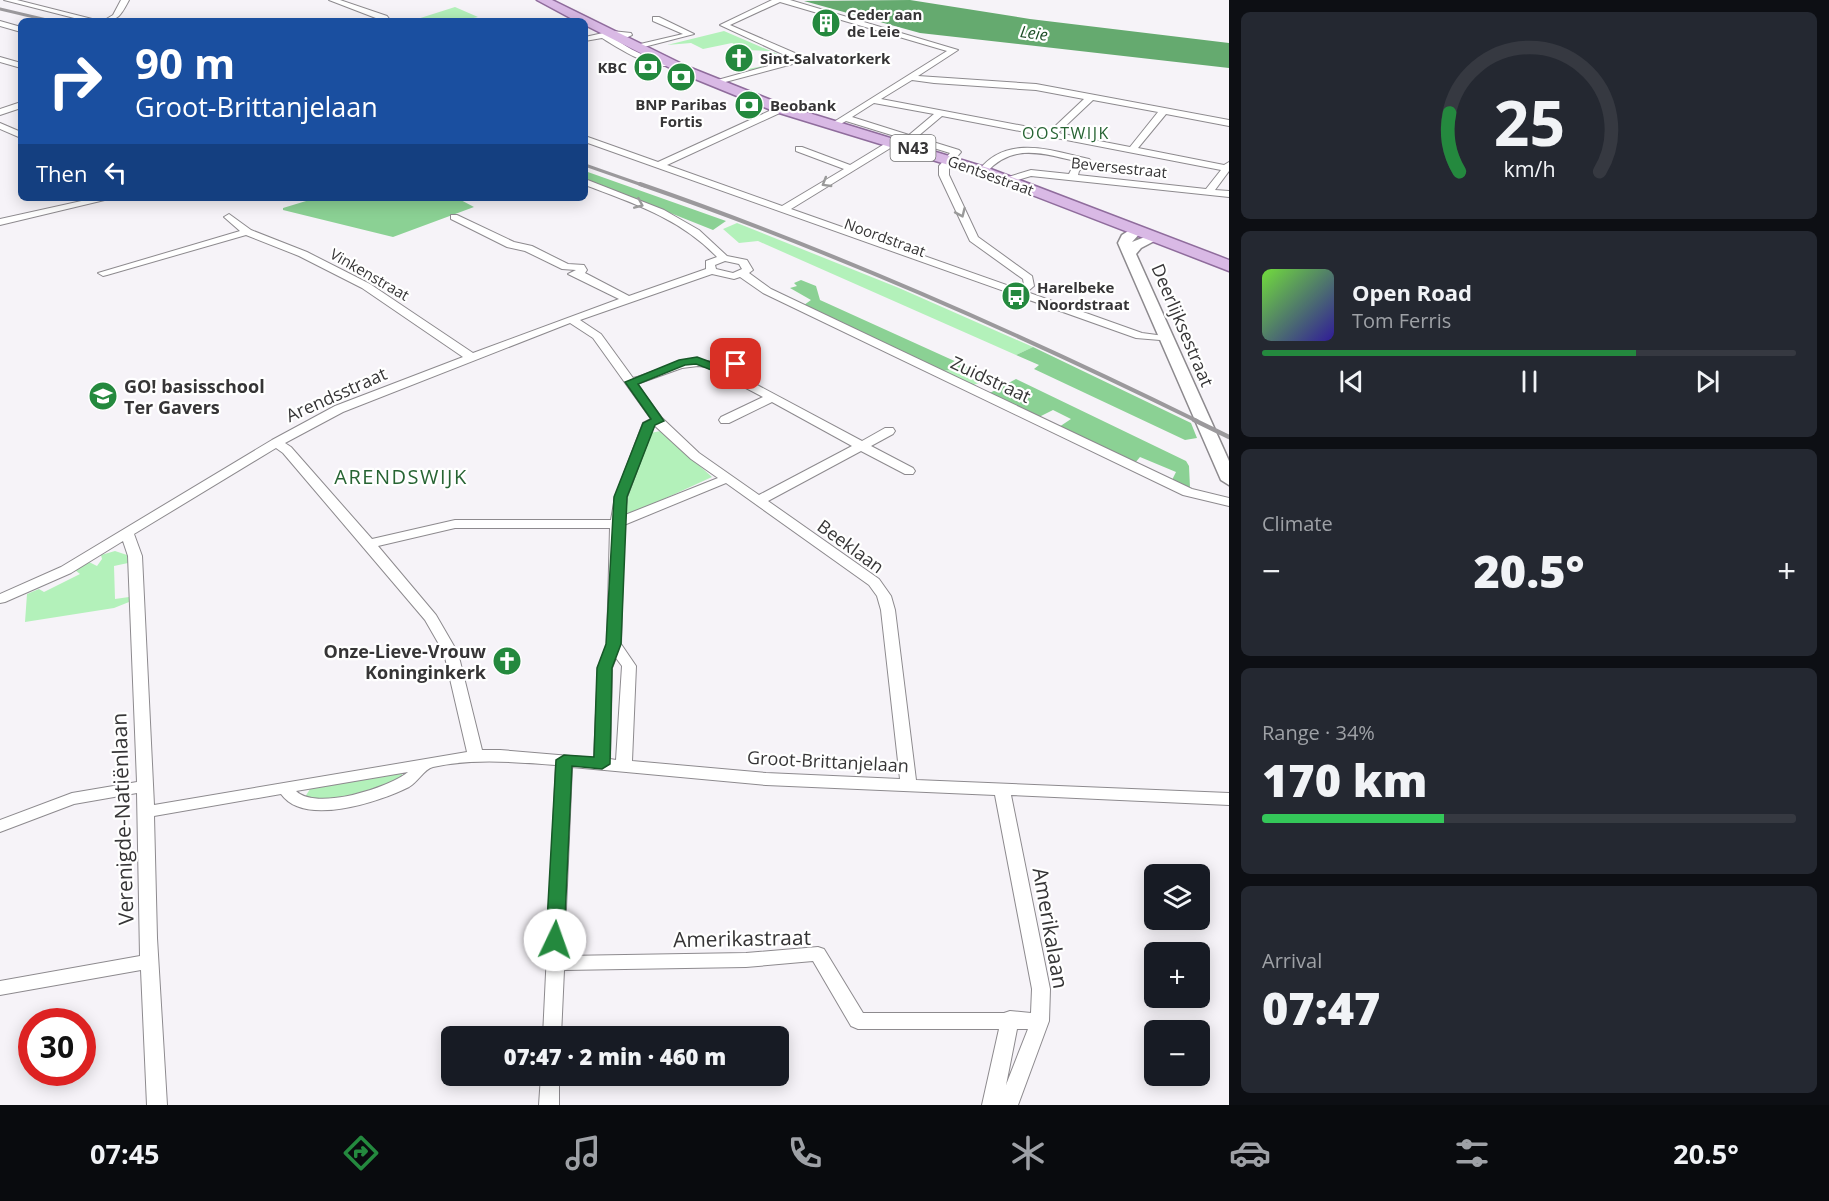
<!DOCTYPE html>
<meta charset="utf-8">
<style>
:root{--surface:#171b24;--page:#242831;--text:#f1f3f6;--muted:#9ea1a6;--line:#363941;--accent:#24893e}
body{margin:0;font-family:"Open Sans",sans-serif;background:var(--page);color:var(--text);height:100vh;display:flex;flex-direction:column;font-size:22px;white-space:nowrap}
*{box-sizing:border-box;margin:0}
p{font-size:20px;color:var(--muted)}
.icon{flex:none;width:33px;height:33px;fill:none;stroke:currentColor;stroke-width:2;stroke-linecap:round;stroke-linejoin:round}
.map{position:relative;flex:1;overflow:hidden}
.side{display:flex;flex-direction:column;gap:12px;padding:12px;background:#0d0f14;width:600px}
.side>*{flex:none}
.banner{position:absolute;left:18px;top:18px;width:570px;height:183px;border-radius:9px;box-shadow:0 3px 15px #0003;background:#1a4fa0;color:#fff;overflow:hidden}
.controls{position:absolute;left:1144px;top:864px;display:grid;gap:12px}
.controls a{display:grid;place-items:center;width:66px;height:66px;border-radius:9px;background:var(--surface);box-shadow:0 3px 15px #0003;font-size:30px}
.speed{position:absolute;left:18px;top:1008px;display:flex;gap:12px;font-size:30px;font-weight:700;text-align:center}
.speed>*{display:grid;place-content:center;width:78px;height:78px;border-radius:50%;background:var(--surface);box-shadow:0 3px 15px #0003;line-height:1}
.speed .limit{border:9px solid #d22;background:#fff;color:#111}
.pin{position:absolute;display:grid;place-items:center;width:51px;height:51px;color:#fff;margin:-26px;border-radius:12px;box-shadow:0 3px 9px #0006}
.me{position:absolute;width:66px;margin:-33px;rotate:3deg;stroke-linejoin:round;filter:drop-shadow(0 0 4px #0008)}
.turn{display:flex;align-items:center;gap:21px;height:126px;padding:0 18px;font-size:27px}
.turn .icon{width:78px;height:78px;stroke-width:2.5}
.turn b{display:block;font-size:42px;line-height:51px}
.then{display:flex;align-items:center;height:57px;padding:0 18px;background:#0003;gap:12px;font-size:22px}
.big{font-size:45px;font-weight:800;line-height:1.1}
.side .widget{flex:1;display:flex;flex-direction:column;justify-content:center;gap:9px;min-width:0;padding:0 21px;border-radius:9px;background:var(--page)}
.side .dial{align-items:center;gap:0}
.dial svg{height:156px;overflow:visible;fill:none;stroke:var(--line);stroke-width:7;stroke-linecap:round;text-anchor:middle}
.dial text{fill:var(--text);stroke:none}
.song{display:flex;align-items:center;gap:18px}
.cover{width:72px;height:72px;border-radius:9px;background:linear-gradient(135deg,hsl(100 70% 55%),hsl(250 70% 35%))}
.played{height:6px;border-radius:3px;background:linear-gradient(90deg,var(--accent) 70%,var(--line) 70%)}
.keys{display:flex;justify-content:space-around;direction:ltr}
.heat{display:flex;justify-content:space-between;align-items:center;font-size:33px;direction:ltr}
.charge{height:9px;border-radius:4px;background:linear-gradient(90deg,#34c759 34%,var(--line) 0)}
.trip{position:absolute;left:441px;top:1026px;width:348px;height:60px;border-radius:9px;background:var(--surface);box-shadow:0 3px 15px #0003;font-weight:800;line-height:60px;text-align:center}
.dock{display:flex;height:96px;justify-content:space-around;align-items:center;background:#090b0e;color:var(--muted)}
.dock .icon{width:42px;height:42px}
.dock .on{color:var(--accent)}
.dock b{font-size:27px;color:var(--text)}
main{display:flex;flex:1;min-height:0}
.map>svg:first-child{display:block}
.green{fill:#b3f1ba}
.forest{fill:#8bd194}
.water{fill:#65aa6f}
.lines{fill:none;stroke-linecap:round;stroke-linejoin:round}
.street-casing{stroke:#8d8a8e;stroke-width:2}
.secondary-casing{stroke:#8d8a8e;stroke-width:3}
.primary-casing{stroke:#8f6c9c;stroke-width:3}
.street{fill:#fff;fill-rule:evenodd}
.secondary{fill:#fff;fill-rule:evenodd}
.primary{fill:#d9b9e5;fill-rule:evenodd}
.rail-far2{stroke:#9b999c;stroke-width:3}
.rail-far1{stroke:#9b999c;stroke-width:4}
.rail{stroke:#9b999c;stroke-width:4.5}
.oneway{stroke:#9a9a9a}
.route{fill:#24893e;stroke:#175928;stroke-width:1.5}
.labels{text-anchor:middle;dominant-baseline:central;stroke-width:4.5;stroke-linejoin:round;paint-order:stroke}
.far-poi-label{font-size:15px;font-weight:bold;fill:#363536;stroke:#fff;text-anchor:start}
.far-street-label{font-size:15px;fill:#363536;stroke:#fff}
.far-water-label{font-size:16px;font-style:italic;fill:#1c4e26;stroke:#fff}
.far-neighbourhood-label{font-size:16px;letter-spacing:1.5px;fill:#276433;stroke:#fff}
.shield{fill:#fff;stroke:#727272;stroke-width:1.5}
.shield-label{font-size:16px;font-weight:bold;fill:#363536}
.street-label{font-size:18px;fill:#363536;stroke:#fff}
.poi-label{font-size:18px;font-weight:bold;fill:#363536;stroke:#fff;text-anchor:start}
.neighbourhood-label{font-size:20px;letter-spacing:1.5px;fill:#276433;stroke:#fff}
.near-street-label{font-size:21px;fill:#363536;stroke:#fff}
</style>
<main>
<div class="map">
<svg width="1229" height="1105" viewBox="0 0 1229 1105">
<rect width="100%" height="100%" fill="#f6f3f8"/>
<path class="green" d="M455,7L478,17L469,19L472,21H411Z
M724,31L794,61L752,72L747,69L769,65L762,61L767,59L765,56L770,54L769,51L747,50L732,43L703,49L691,43L667,45Z
M737,223L899,288L1033,347L1016,355L758,241L739,243L723,229Z
M965,368L989,379L971,386L942,371Z
M661,431L712,477L631,514L624,512L625,497L650,433Z
M115,551L127,555L128,563L114,566L115,599L129,597V602L114,608L25,622L27,594L39,589L44,592L80,574L75,570L89,562L97,566L102,559L101,555Z
M402,773V779C380,786 326,807 305,797L310,789Z"/>
<path class="forest" d="M585,171L726,221L713,230L585,179Z
M316,198H457L474,207L393,237L283,210V208Z
M801,280L816,286L820,300L992,378L989,379L965,368L942,371L804,305L811,300L790,288L797,286L794,283Z
M1033,347L1191,423L1197,438L1185,440L1034,369L1039,365L1016,355Z
M1016,379L1186,461L1189,466L1190,488L1172,480L1176,472L1140,457L1135,463L1059,427L1071,419L1053,410L1039,417L988,394Z"/>
<path class="water" d="M910,0L1030,19L1229,43V68L920,33L804,1Z"/>
<g class="lines">
<g class="street-casing">
<path id="street" d="M4,0H17L100,21H86Z
M121,0H129C122,13 119,21 103,21L113,15Z
M329,0H340L387,16L390,20L380,21L381,20Z
M772,0H790L958,50L918,76L1036,84L1229,120V126L1166,114L1138,148L1224,165L1229,162V171L1215,190L1229,191V197L1031,176L1008,183L1005,182V178L1031,170L1069,174L1072,168L1079,162C1044,154 1013,142 986,173L978,171C1007,134 1050,150 1089,159L1091,161L1079,171L1078,175L1206,189L1221,170L942,116L917,137L959,150L961,152L949,166V175L978,237L1032,276L1034,286L1027,292L1142,333L1172,337V341L1136,338L585,142V136L658,162L778,107H784V111L667,165L782,206L844,169L796,151V147H802L850,165L891,140H897V144L791,209L1018,289L1024,285L1023,279L970,241L939,175V166L950,153L846,121L833,128L829,125L947,51L780,2L730,25L804,57V61L714,85V81L793,59L720,25ZM912,80L934,83L1036,90L1084,99L1050,131L881,99ZM1093,100L1158,112L1130,147L1058,133ZM874,103L934,114L909,135L852,117Z
M653,17H659L694,34L636,49V45L683,34L653,21Z
M0,21L21,27V32L0,26Z
M612,31L631,33L632,35L628,37L610,36C624,45 639,55 655,59C663,61 672,59 679,63C659,75 620,49 602,38L585,41V37Z
M0,57L21,63V68L0,62Z
M21,102V108L0,115V109Z
M0,123L21,132V138L0,129Z
M585,179L664,210L699,230L727,256L747,260L753,270L749,273L771,289L1192,489L1229,498V506L1183,495L763,293L740,277L734,279L712,274L580,320L601,334L633,378C663,370 691,350 722,366L750,355L754,356V360L731,371L862,441L885,428H893L895,431L893,434L871,446L913,468L915,471L913,474H905L861,451L768,501L879,579L891,596L895,610L916,780L1229,793V805L1011,795L1050,989L1049,1021L1018,1105H982L999,1029H858L851,1026L813,961L746,967L564,970L561,1036H543L556,765C514,762 474,758 433,767C424,769 418,782 409,787C379,802 304,827 281,794L154,816L157,938L167,1105H147L141,970L0,995V981L140,956L137,793L74,804L0,832V820L72,793L137,782L128,556L123,541L71,573L5,602L0,603V594L61,567L272,440L335,406L463,357L362,288L299,256L246,235L107,275L103,276L98,273L240,231L224,217L229,214L251,230L307,252L370,284L473,353L619,299L568,274L576,270L562,269L525,251L507,247L451,219V215H457L514,242L532,246L568,264L584,265L587,270L585,273L629,296L706,269V261L717,257C681,219 633,203 585,185ZM725,261L739,264L742,269L733,273L716,269L715,265ZM570,323L593,338L651,419L643,423L615,497L611,520H455L372,539L291,447L285,443L343,412ZM698,366L706,367L763,397L721,417L719,420L721,423H729L772,402L852,446L759,495L699,453L662,418L637,384L682,368ZM654,425L691,459L718,478L625,515L627,497ZM276,448L283,453L425,620L444,653L467,752L154,805L142,556L134,534ZM726,483L869,585L877,596L881,610L900,779L766,773L632,761L636,666L621,644L624,525ZM455,528H610L607,644L598,668L594,758L500,750H482L458,653L436,615L378,546ZM616,658L622,666L616,760L610,759L612,668ZM572,767L766,785L995,795L1032,989L1031,1013L1010,1011L1004,1013H863L824,949L818,947L746,953L564,956ZM408,772C389,788 316,811 296,791ZM1017,1029H1028L1006,1085Z
M95,198H113L0,225V219Z
M541,1076H559V1105H539Z"/>
</g>
<g class="secondary-casing">
<path id="secondary" d="M1136,226L1143,230L1132,242L1155,233L1162,237L1141,248L1136,254L1229,461V485L1221,480L1118,243L1122,235Z"/>
</g>
<g class="primary-casing">
<path id="primary" d="M537,0H552L686,66L786,106L988,168L1229,260V271L978,174L776,112L678,72L585,25V21H576Z"/>
</g>
<use href="#street" class="street"/>
<use href="#secondary" class="secondary"/>
<use href="#primary" class="primary"/>
<path class="rail-far2" d="M0,9L51,21
M585,165L645,186"/>
<path class="rail-far1" d="M640,184C831,250 1016,332 1197,421"/>
<path class="rail" d="M1194,420L1229,437"/>
</g>
<defs><path id="oneway-chevron" d="M-2-3.5L2.5 0L-2 3.5" fill="none" stroke-width="1.6" stroke-linecap="round" stroke-linejoin="round" transform="scale(1.5)"/></defs>
<g class="oneway">
<use href="#oneway-chevron" transform="translate(826 183) rotate(149)"/>
<use href="#oneway-chevron" transform="translate(639 204) rotate(23)"/>
<use href="#oneway-chevron" transform="translate(961 213) rotate(66)"/>
</g>
<path class="route" d="M697,357L721,366L736,361L741,364L722,374L696,364L685,365L638,384L664,421L655,425L627,497L621,644L612,668L610,764L602,769L572,766L564,940L562,945H549L546,940L556,760L564,755L594,757L597,668L606,644L614,497L643,423L651,419L625,382L679,360Z"/>
<defs>
<g id="building-disc" transform="scale(1.5)"><circle r="9.5" fill="#24893e" stroke="#fff"/><path d="M-4-6H4V6H1V3H-1V6H-4ZM-2.5-4.3h1.7v1.8h-1.7ZM.8-4.3h1.7v1.8H.8ZM-2.5-1h1.7V.8h-1.7ZM.8-1h1.7V.8H.8Z" fill="#fff"/></g>
<g id="church-disc" transform="scale(1.5)"><circle r="9.5" fill="#24893e" stroke="#fff"/><path d="M-1.2-6h2.4v3.5h3.3v2.4h-3.3V6h-2.4V-.1h-3.3v-2.4h3.3Z" fill="#fff"/></g>
<g id="bank-disc" transform="scale(1.5)"><circle r="9.5" fill="#24893e" stroke="#fff"/><path d="M-6-4H6V4H-6ZM0-2.3a2.3 2.3 0 1 0 0 4.6a2.3 2.3 0 1 0 0-4.6Z" fill="#fff"/></g>
<g id="bus-disc" transform="scale(1.5)"><circle r="9.5" fill="#24893e" stroke="#fff"/><path d="M-5-6H5V4H4V6H2V4H-2V6H-4V4H-5ZM-3.5-4V0h7V-4ZM-3.5 1.2v1.5H-2V1.2ZM2 1.2v1.5H3.5V1.2Z" fill="#fff"/></g>
<g id="school-disc" transform="scale(1.5)"><circle r="9.5" fill="#24893e" stroke="#fff"/><path d="M0-5L7-2L0 1L-7-2ZM-4 1L0 2.5L4 1V4Q0 6-4 4Z" fill="#fff"/></g>
</defs>
<g fill-rule="evenodd">
<use href="#building-disc" x="826" y="23"/>
<use href="#church-disc" x="739" y="58"/>
<use href="#bank-disc" x="648" y="67"/>
<use href="#bank-disc" x="681" y="77"/>
<use href="#bank-disc" x="749" y="105"/>
<use href="#bus-disc" x="1016" y="296"/>
<use href="#school-disc" x="103" y="396"/>
<use href="#church-disc" x="507" y="661"/>
</g>
<g class="labels">
<g class="far-poi-label">
<text x="847" y="14">Ceder aan<tspan x="847" dy="17">de Leie</tspan></text>
<text x="760" y="58">Sint-Salvatorkerk</text>
<text x="627" y="67" text-anchor="end">KBC</text>
<text x="681" y="104" text-anchor="middle">BNP Paribas<tspan x="681" dy="17">Fortis</tspan></text>
<text x="770" y="105">Beobank</text>
<text x="1037" y="287">Harelbeke<tspan x="1037" dy="17">Noordstraat</tspan></text>
</g>
<g class="far-street-label">
<text transform="translate(1119 167) rotate(6)">Beversestraat</text>
<text transform="translate(991 175) rotate(20)">Gentsestraat</text>
<text transform="translate(885 237) rotate(20)">Noordstraat</text>
<text transform="translate(370 274) rotate(30)">Vinkenstraat</text>
</g>
<g class="far-water-label">
<text transform="translate(1034 33) rotate(8)">Leie</text>
</g>
<g class="far-neighbourhood-label">
<text x="1066" y="133">OOSTWIJK</text>
</g>
<rect class="shield" x="890.5" y="135" width="45" height="26" rx="4.5"/>
<g class="shield-label">
<text x="913" y="148">N43</text>
</g>
<g class="street-label">
<text transform="translate(1183 325) rotate(67)">Deerlijksestraat</text>
<text transform="translate(991 379) rotate(25)">Zuidstraat</text>
<text transform="translate(336 394) rotate(-24)">Arendsstraat</text>
<text transform="translate(851 546) rotate(36)">Beeklaan</text>
<text transform="translate(828 761) rotate(3)">Groot-Brittanjelaan</text>
</g>
<g class="poi-label">
<text x="124" y="386">GO! basisschool<tspan x="124" dy="21">Ter Gavers</tspan></text>
<text x="486" y="651" text-anchor="end">Onze-Lieve-Vrouw<tspan x="486" dy="21">Koninginkerk</tspan></text>
</g>
<g class="neighbourhood-label">
<text x="401" y="476">ARENDSWIJK</text>
</g>
<g class="near-street-label">
<text transform="translate(122 819) rotate(-92)">Verenigde-Natiënlaan</text>
<text transform="translate(1051 928) rotate(80)">Amerikalaan</text>
<text transform="translate(742 938) rotate(-1)">Amerikastraat</text>
</g>
</g>
</svg>
<div class="controls">
<a><svg class="icon" aria-label="layers" viewBox="0 0 24 24"><path d="M12 4l9 5-9 5-9-5zM3 14l9 5 9-5"/></svg></a>
<a>+</a>
<a>−</a>
</div>
<div class="speed"><div class="limit">30</div></div>
<div class="pin" style="left:736px;top:364px;background:#d93025"><svg class="icon" aria-label="arrive" viewBox="0 0 24 24"><path d="M6 21V4h12l-3 4 3 4H6"/></svg></div>
<svg class="me" style="left:555px;top:940px" viewBox="-20 -20 40 40"><circle r="19" fill="#fff"/><path d="M0-13L10 11 0 6-10 11z" fill="#24893e"/></svg>
<div class="trip">07:47 · 2 min · 460 m</div>
<div class="banner">
<div class="turn"><svg class="icon" aria-label="right" viewBox="0 0 24 24"><path d="M7 20v-9h11M14 6l5 5-5 5"/></svg><div><b>90 m</b>Groot-Brittanjelaan</div></div>
<div class="then">Then<svg class="icon" aria-label="left" viewBox="0 0 24 24"><path d="M17 20v-9H6M10 6l-5 5 5 5"/></svg></div>
</div>
</div>
<section class="side">
<div class="widget dial"><svg viewBox="0 0 100 80">
<path d="M14 69A42 42 0 1 1 86 69"/>
<path d="M14 69A42 42 0 0 1 9 39" stroke="#24893e"/>
<text x="50" y="56" font-size="32" font-weight="700">25</text>
<text x="50" y="72" font-size="11">km/h</text>
</svg></div>
<div class="widget">
<div class="song"><i class="cover"></i><div><b>Open Road</b><p>Tom Ferris</p></div></div>
<div class="played"></div>
<div class="keys"><svg class="icon" aria-label="previous" viewBox="0 0 24 24"><path d="M18 5L8 12l10 7zM5 5v14"/></svg><svg class="icon" aria-label="pause" viewBox="0 0 24 24"><path d="M8 5v14M16 5v14"/></svg><svg class="icon" aria-label="next" viewBox="0 0 24 24"><path d="M6 5l10 7-10 7zM19 5v14"/></svg></div>
</div>
<div class="widget"><p>Climate</p>
<div class="heat"><a>−</a><b class="big">20.5°</b><a>+</a></div>
</div>
<div class="widget"><p>Range · 34%</p><b class="big">170 km</b><div class="charge"></div></div>
<div class="widget"><p>Arrival</p><b class="big">07:47</b></div>
</section>
</main>
<nav class="dock">
<b>07:45</b>
<svg class="icon on" aria-label="directions" viewBox="0 0 24 24"><path d="M12 3l9 9-9 9-9-9zM9 14v-3h6M13 9l2 2-2 2"/></svg>
<svg class="icon" aria-label="music" viewBox="0 0 24 24"><path d="M9 18V5l10-2v13"/><circle cx="6" cy="18" r="3"/><circle cx="16" cy="16" r="3"/></svg>
<svg class="icon" aria-label="phone" viewBox="0 0 24 24"><path d="M5 4h4l2 5-3 2q2 4 5 5l2-3 5 2v4C11 20 4 13 5 4z"/></svg>
<svg class="icon" aria-label="climate" viewBox="0 0 24 24"><path d="M12 3v18M4 7l16 10M4 17L20 7"/></svg>
<svg class="icon" aria-label="car" viewBox="0 0 24 24"><path d="M5 17H2v-5l4-1 3-4h7l3 4 3 1v5h-3M9 17h6M6 11h13"/><circle cx="7" cy="17" r="2"/><circle cx="17" cy="17" r="2"/></svg>
<svg class="icon" aria-label="filters" viewBox="0 0 24 24"><path d="M4 7h16M4 17h16"/><circle cx="9" cy="7" r="2"/><circle cx="15" cy="17" r="2"/></svg>
<b>20.5°</b>
</nav>
